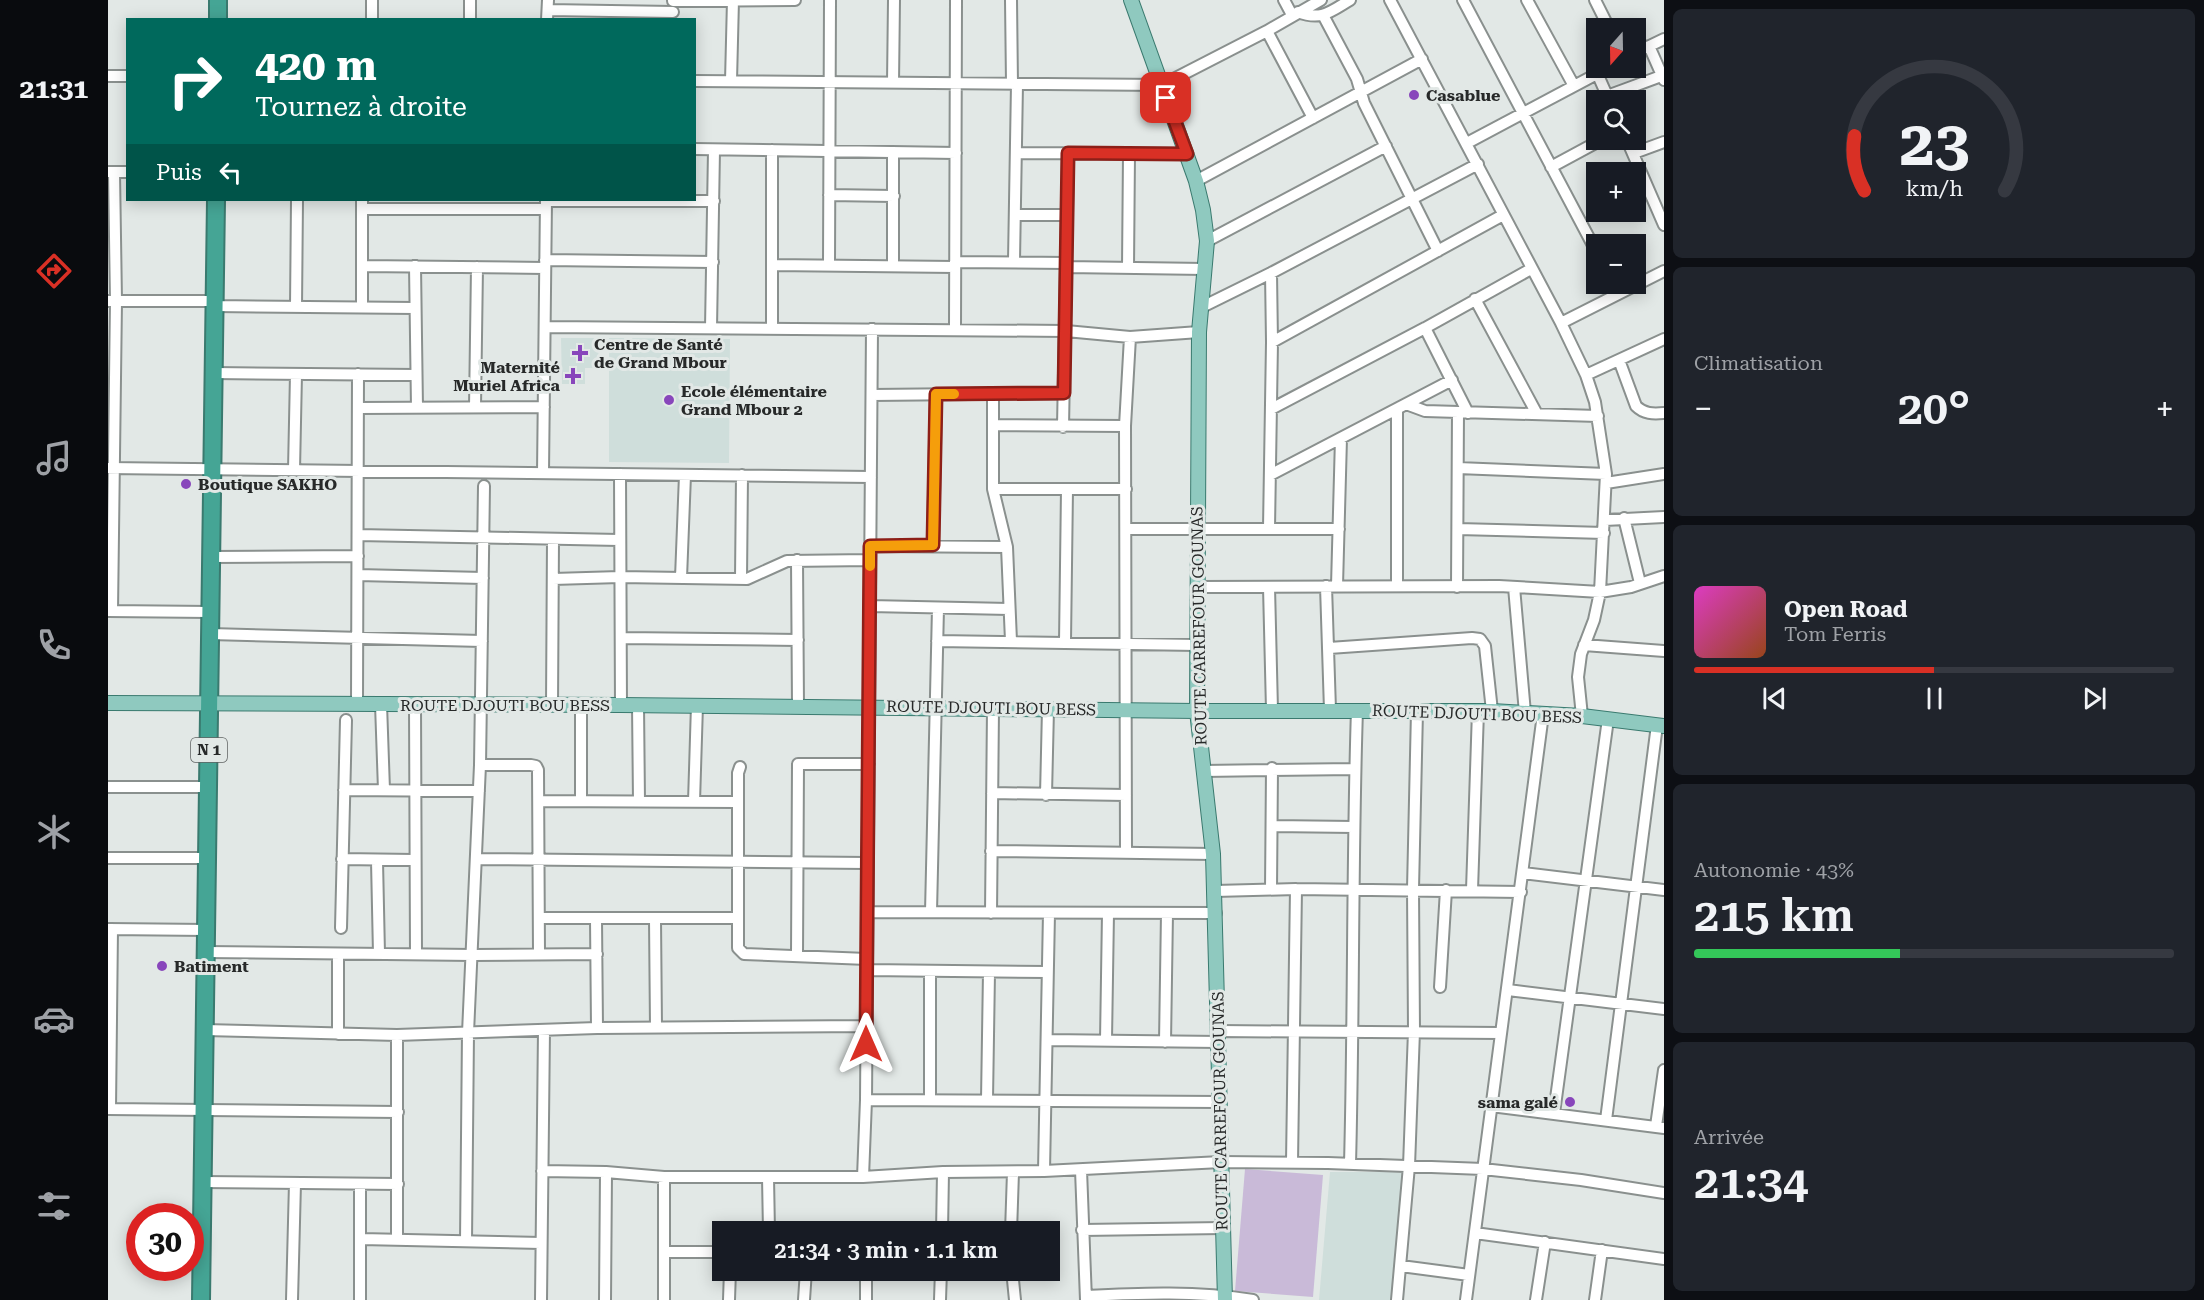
<!DOCTYPE html>
<html lang="fr">
<meta charset="utf-8">
<style>
:root{--surface:#171b24;--page:#20242c;--text:#f1f3f6;--muted:#9ea1a6;--line:#363941;--accent:#d93025}
body{margin:0;font-family:"Roboto Serif",serif;background:var(--page);color:var(--text);height:100vh;display:flex;flex-direction:column;font-size:22px;white-space:nowrap}
*{box-sizing:border-box;margin:0}
p{font-size:20px;color:var(--muted)}
.icon{flex:none;width:33px;height:33px;fill:none;stroke:currentColor;stroke-width:2;stroke-linecap:round;stroke-linejoin:round}
.map{position:relative;flex:1;overflow:hidden}
.side{display:flex;flex-direction:column;gap:9px;padding:9px;background:#0d0f14;width:540px}
.side>*{flex:none}
.top-card{position:absolute;left:18px;top:18px;width:570px;height:183px;border-radius:0px;box-shadow:0 3px 15px #0003;background:#00695c;color:#fff;overflow:hidden}
.needle{width:39px;rotate:200deg}
.buttons{position:absolute;left:1478px;top:18px;display:grid;gap:12px}
.buttons a{display:grid;place-items:center;width:60px;height:60px;border-radius:0px;background:var(--surface);box-shadow:0 3px 15px #0003;font-size:30px}
.speed{position:absolute;left:18px;top:1203px;display:flex;gap:12px;font-size:30px;font-weight:700;text-align:center}
.speed>*{display:grid;place-content:center;width:78px;height:78px;border-radius:50%;background:var(--surface);box-shadow:0 3px 15px #0003;line-height:1}
.speed .limit{border:9px solid #d22;background:#fff;color:#111}
.pin{position:absolute;display:grid;place-items:center;width:51px;height:51px;color:#fff;margin:-26px;border-radius:12px;box-shadow:0 3px 9px #0006}
.me{position:absolute;width:66px;margin:-33px;rotate:0deg;stroke-linejoin:round;filter:drop-shadow(0 0 4px #0008)}
.turn{display:flex;align-items:center;gap:21px;height:126px;padding:0 30px;font-size:27px}
.turn .icon{width:78px;height:78px;stroke-width:2.5}
.turn b{display:block;font-size:42px;line-height:51px}
.then{display:flex;align-items:center;height:57px;padding:0 30px;background:#0003;gap:12px;font-size:22px}
.big{font-size:45px;font-weight:600;line-height:1.1}
.side .card{flex:1;display:flex;flex-direction:column;justify-content:center;gap:9px;min-width:0;padding:0 21px;border-radius:9px;background:var(--page)}
.side .dial{align-items:center;gap:0}
.dial svg{height:156px;overflow:visible;fill:none;stroke:var(--line);stroke-width:7;stroke-linecap:round;text-anchor:middle}
.dial text{fill:var(--text);stroke:none}
.song{display:flex;align-items:center;gap:18px}
.cover{width:72px;height:72px;border-radius:9px;background:linear-gradient(135deg,hsl(310 70% 55%),hsl(20 70% 35%))}
.played{height:6px;border-radius:3px;background:linear-gradient(90deg,var(--accent) 50%,var(--line) 50%)}
.keys{display:flex;justify-content:space-around;direction:ltr}
.heat{display:flex;justify-content:space-between;align-items:center;font-size:33px;direction:ltr}
.charge{height:9px;border-radius:4px;background:linear-gradient(90deg,#34c759 43%,var(--line) 0)}
.trip{position:absolute;left:604px;top:1221px;width:348px;height:60px;border-radius:0px;background:var(--surface);box-shadow:0 3px 15px #0003;font-weight:600;line-height:60px;text-align:center}
main{display:flex;flex:1;min-height:0}
.dock{display:flex;flex-direction:column;width:108px;justify-content:space-around;align-items:center;background:#090b0e;color:var(--muted)}
.dock .icon{width:42px;height:42px}
.dock .on{color:var(--accent)}
.dock b{font-size:27px;color:var(--text)}
.map>svg:first-child{display:block}
.built{fill:#cfdedb}
.green{fill:#c9bad8}
.lines{fill:none;stroke-linecap:round;stroke-linejoin:round}
.minor-casing{stroke:#8a908e;stroke-width:14}
.major-casing{stroke:#3a7a6f;stroke-width:16}
.highway-casing{stroke:#3a7a6f;stroke-width:20}
.minor{stroke:#fff;stroke-width:10}
.major{stroke:#8fc9bf;stroke-width:14}
.highway{stroke:#45a595;stroke-width:16}
.route-casing{stroke:#8d1f18;stroke-width:15}
.route{stroke:#d93025;stroke-width:10}
.slow{stroke:#f59e0b;stroke-width:10}
.poi-dot{fill:#8846bb;stroke:#e2e8e6;stroke-width:2}
.labels{text-anchor:middle;dominant-baseline:central;stroke-width:6;stroke-linejoin:round;paint-order:stroke}
.shield{fill:#e2e8e6;stroke:#5f6262;stroke-width:1.5}
.shield-label{font-size:15px;font-weight:bold;fill:#272929}
.poi-label{font-size:16px;font-weight:bold;fill:#272929;stroke:#e2e8e6;text-anchor:start}
.street-label{font-size:16px;fill:#272929;stroke:#e2e8e6}
</style>
<main>
<nav class="dock">
<b>21:31</b>
<svg class="icon on" aria-label="directions" viewBox="0 0 24 24"><path d="M12 3l9 9-9 9-9-9zM9 14v-3h6M13 9l2 2-2 2"/></svg>
<svg class="icon" aria-label="music" viewBox="0 0 24 24"><path d="M9 18V5l10-2v13"/><circle cx="6" cy="18" r="3"/><circle cx="16" cy="16" r="3"/></svg>
<svg class="icon" aria-label="phone" viewBox="0 0 24 24"><path d="M5 4h4l2 5-3 2q2 4 5 5l2-3 5 2v4C11 20 4 13 5 4z"/></svg>
<svg class="icon" aria-label="climate" viewBox="0 0 24 24"><path d="M12 3v18M4 7l16 10M4 17L20 7"/></svg>
<svg class="icon" aria-label="car" viewBox="0 0 24 24"><path d="M5 17H2v-5l4-1 3-4h7l3 4 3 1v5h-3M9 17h6M6 11h13"/><circle cx="7" cy="17" r="2"/><circle cx="17" cy="17" r="2"/></svg>
<svg class="icon" aria-label="filters" viewBox="0 0 24 24"><path d="M4 7h16M4 17h16"/><circle cx="9" cy="7" r="2"/><circle cx="15" cy="17" r="2"/></svg>
</nav>
<div class="map">
<svg width="1556" height="1300" viewBox="0 0 1556 1300">
<rect width="100%" height="100%" fill="#e2e8e6"/>
<path class="built" d="M453,338H491L490,368H477V384H454Z
M501,338L622,339L621,463L501,462Z
M1222,1172H1296L1285,1300H1211Z"/>
<path class="green" d="M1137,1169L1215,1175L1205,1297L1127,1291Z"/>
<g class="lines">
<g class="minor-casing">
<path id="minor" d="M362,0V20
M903,0L904,84
M1176,0L1184,15
M1282,0L1453,323L1478,375L1487,402L1498,474L1492,592L1486,620L1473,654L1470,677L1474,716
M1355,0L1488,251
M1419,0L1466,86
M1487,0L1501,28
M565,1L687,0
M440,10L565,12
M1190,12C1213,21 1222,12 1242,0
M1215,15L1249,79L1256,103L1330,251
M264,20V0
M439,20L440,0
M1159,31L1205,118
M1541,46L1556,80
M1527,53L1556,39
M1489,73L1501,100
M0,76H20
M586,81L1054,85L1159,31L1213,0
M623,81L625,0
M785,83L786,0
M1499,96L1556,75
M1519,140L1556,225
M1359,143L1500,68
M586,149L848,153
M908,153L1079,154
M1526,153L1556,142
M1443,167L1493,140
M0,172H20
M1088,181L1314,59
M721,195L786,196
M254,200V307
M438,201H606
M254,209H438
M907,215H959
M1099,241L1278,146
M437,260L605,262
M906,261L909,84
M847,262L959,263
M721,264L722,0
M664,265L847,267
M785,265V152
M254,266L437,268
M307,266L309,408
M958,267L1097,269
M1020,268L1021,154
M1367,299L1429,414
M0,301H107
M107,306L307,308
M188,307L189,200
M1094,307L1163,273L1370,164
M1453,323L1556,271
M437,327L958,331L1022,337L1091,332
M603,328L606,150
M664,328V150
M1317,328L1360,413
M847,330L848,0
M1164,342L1395,215
M1511,360L1528,406C1536,414 1545,414 1556,413
M106,373L308,375
M1478,375L1556,339
M885,394V489L899,547L903,641
M764,395L956,393
M1298,404L1317,411L1490,416
M367,407L369,267
M250,408L436,407
M1163,409L1317,328L1423,269
M1289,409V586
M885,425L1017,426
M955,427L960,154
M0,468L763,477
M1350,468L1498,474
M186,470L188,374
M435,473L438,200
M512,474L513,705
M1162,475L1344,380
M1498,483L1556,474
M885,489H1018
M1516,518L1532,583
M1497,520L1556,517
M1161,528L1164,342L1163,273
M1018,529H1231
M1350,529L1496,533
M250,535L511,540
M825,545L828,395
M762,546L899,547
M103,557L250,556
M689,560L690,706
M250,575L375,578
M573,578L577,475
M445,579L512,577L639,579L679,561L762,560
M633,579L634,475
M1218,586L1222,710
M1229,586L1233,438
M1089,587L1391,586L1492,592L1523,587L1556,576
M1161,587L1164,710
M1349,587L1350,412
M1406,587L1417,713
M762,606L901,609
M0,611L102,612
M4,611L8,301L6,172
M102,634L374,641
M513,638L690,640
M829,641L1089,645
M957,642L959,489
M1476,645L1556,651
M1221,648L1364,638L1372,639L1377,646L1384,711
M249,704L250,374
M273,704L276,790
M307,705L308,954
M444,705L445,539
M530,705L531,801
M372,765H423L428,766L430,770L431,954
M632,767L630,773V948L636,954L759,959
M1095,771L1247,769
M0,787H100
M236,790L371,791
M884,793L1018,795
M938,795L940,709
M432,801L630,802
M473,801V705
M586,802L589,705
M1164,826L1246,827
M883,851L1105,854
M1018,853L1017,426L1022,337
M0,858H99
M234,859L306,860
M370,859L759,863
M269,861L271,954
M1415,873L1556,890
M1163,889L1164,768
M1364,890L1370,711
M1107,891L1188,889L1413,892
M759,912L1108,913
M823,912L830,608
M883,913L885,709
M431,918H628
M488,919L489,1028
M547,919L548,1028
M233,928L238,720
M0,929L99,930
M98,952L365,955L489,954
M689,955L690,764H761
M759,970L939,972
M1332,987L1338,890
M1400,990L1556,1009
M97,1030L289,1035L489,1028L758,1026
M1111,1031L1393,1033
M230,1034V954
M939,1040L1111,1042
M998,1040L1000,913
M1057,1042L1059,913
M822,1099V971
M758,1100L1111,1102
M879,1100L881,972
M1383,1106L1556,1128
M0,1109L290,1112
M2,1109L4,929
M1446,1113L1500,719
M1498,1120L1549,725
M1548,1126L1556,1070
M1184,1162L1188,889
M1242,1164C1246,1012 1244,861 1249,710
M973,1170L978,1300
M434,1171L498,1172L556,1177H755L835,1172L936,1171L1113,1162L1220,1163L1375,1169L1473,1180L1556,1193
M936,1171L941,913
M556,1177V1300
M660,1177L661,1232
M755,1177L758,1100L764,329
M95,1182L290,1184
M252,1184V1300
M974,1230L1115,1228
M834,1232L835,1172
M903,1232L905,1172
M1367,1233L1556,1259
M253,1239L433,1243
M289,1239V1035
M358,1241L360,1033L372,765L376,486
M556,1252H615
M1293,1266L1361,1275
M758,1270V1300
M904,1270L907,1300
M978,1296C1034,1293 1089,1291 1145,1300
M184,1300L187,1183
M433,1300L436,1030
M497,1300L498,1172
M621,1300L622,1270
M696,1300L698,1270
M832,1300L833,1270
M1289,1300L1301,1166L1306,1031L1305,889L1309,711
M1358,1300L1435,714
M1428,1300L1437,1242
M1487,1300L1494,1250"/>
</g>
<g class="major-casing">
<path id="major" d="M1023,0L1088,181L1095,210L1099,241L1091,332L1089,711L1105,854L1117,1300
M0,703L513,705L1089,711H1384L1474,716L1556,726"/>
</g>
<g class="highway-casing">
<path id="highway" d="M110,20V0
M93,1300L108,200"/>
</g>
<use href="#minor" class="minor"/>
<use href="#major" class="major"/>
<use href="#highway" class="highway"/>
</g>
<g class="lines">
<g class="route-casing">
<path id="route" d="M758,1044L762,546L825,545L828,394L956,393L960,153L1079,154L1058,98"/>
</g>
<use href="#route" class="route"/>
<path class="slow" d="M762,566V546L825,545L828,394H846"/>
</g>
<g class="poi-dot">
<circle cx="1306" cy="95" r="6"/>
<path d="M469 344h6v6h6v6h-6v6h-6v-6h-6v-6h6z"/>
<path d="M462 367h6v6h6v6h-6v6h-6v-6h-6v-6h6z"/>
<circle cx="561" cy="400" r="6"/>
<circle cx="78" cy="484" r="6"/>
<circle cx="54" cy="966" r="6"/>
<circle cx="1462" cy="1102" r="6"/>
</g>
<g class="labels">
<rect class="shield" x="83" y="738" width="36" height="24" rx="4.5"/>
<g class="shield-label">
<text x="101" y="750">N 1</text>
</g>
<g class="poi-label">
<text x="1318" y="95">Casablue</text>
<text x="486" y="344">Centre de Santé<tspan x="486" dy="18">de Grand Mbour</tspan></text>
<text x="452" y="367" text-anchor="end">Maternité<tspan x="452" dy="18">Muriel Africa</tspan></text>
<text x="573" y="391">Ecole élémentaire<tspan x="573" dy="18">Grand Mbour 2</tspan></text>
<text x="90" y="484">Boutique SAKHO</text>
<text x="66" y="966">Batiment</text>
<text x="1450" y="1102" text-anchor="end">sama galé</text>
</g>
<g class="street-label">
<text transform="translate(1091 626) rotate(-91)">ROUTE CARREFOUR GOUNAS</text>
<text x="397" y="705">ROUTE DJOUTI BOU BESS</text>
<text transform="translate(883 708) rotate(1)">ROUTE DJOUTI BOU BESS</text>
<text transform="translate(1369 714) rotate(2)">ROUTE DJOUTI BOU BESS</text>
<text transform="translate(1112 1111) rotate(-91)">ROUTE CARREFOUR GOUNAS</text>
</g>
</g>
</svg>
<div class="buttons">
<a><svg class="needle" viewBox="-14 -14 28 28"><path d="M0-13l5 13h-10z" fill="#e53935"/><path d="M0 13l5-13h-10z" fill="#9ea1a6"/></svg></a>
<a><svg class="icon" aria-label="search" viewBox="0 0 24 24"><circle cx="10" cy="10" r="6"/><path d="M15 15l6 6"/></svg></a>
<a>+</a>
<a>−</a>
</div>
<div class="speed"><div class="limit">30</div></div>
<div class="pin" style="left:1058px;top:98px;background:#d93025"><svg class="icon" aria-label="arrive" viewBox="0 0 24 24"><path d="M6 21V4h12l-3 4 3 4H6"/></svg></div>
<svg class="me" style="left:758px;top:1044px" viewBox="-20 -20 40 40"><path d="M0-17L14 15 0 8-14 15z" fill="#d93025" stroke="#fff" stroke-width="4"/></svg>
<div class="trip">21:34 · 3 min · 1.1 km</div>
<div class="top-card">
<div class="turn"><svg class="icon" aria-label="right" viewBox="0 0 24 24"><path d="M7 20v-9h11M14 6l5 5-5 5"/></svg><div><b>420 m</b>Tournez à droite</div></div>
<div class="then">Puis<svg class="icon" aria-label="left" viewBox="0 0 24 24"><path d="M17 20v-9H6M10 6l-5 5 5 5"/></svg></div>
</div>
</div>
<section class="side">
<div class="card dial"><svg viewBox="0 0 100 80">
<path d="M14 69A42 42 0 1 1 86 69"/>
<path d="M14 69A42 42 0 0 1 9 41" stroke="#d93025"/>
<text x="50" y="56" font-size="32" font-weight="700">23</text>
<text x="50" y="72" font-size="11">km/h</text>
</svg></div>
<div class="card"><p>Climatisation</p>
<div class="heat"><a>−</a><b class="big">20°</b><a>+</a></div>
</div>
<div class="card">
<div class="song"><i class="cover"></i><div><b>Open Road</b><p>Tom Ferris</p></div></div>
<div class="played"></div>
<div class="keys"><svg class="icon" aria-label="previous" viewBox="0 0 24 24"><path d="M18 5L8 12l10 7zM5 5v14"/></svg><svg class="icon" aria-label="pause" viewBox="0 0 24 24"><path d="M8 5v14M16 5v14"/></svg><svg class="icon" aria-label="next" viewBox="0 0 24 24"><path d="M6 5l10 7-10 7zM19 5v14"/></svg></div>
</div>
<div class="card"><p>Autonomie · 43%</p><b class="big">215 km</b><div class="charge"></div></div>
<div class="card"><p>Arrivée</p><b class="big">21:34</b></div>
</section>
</main>
